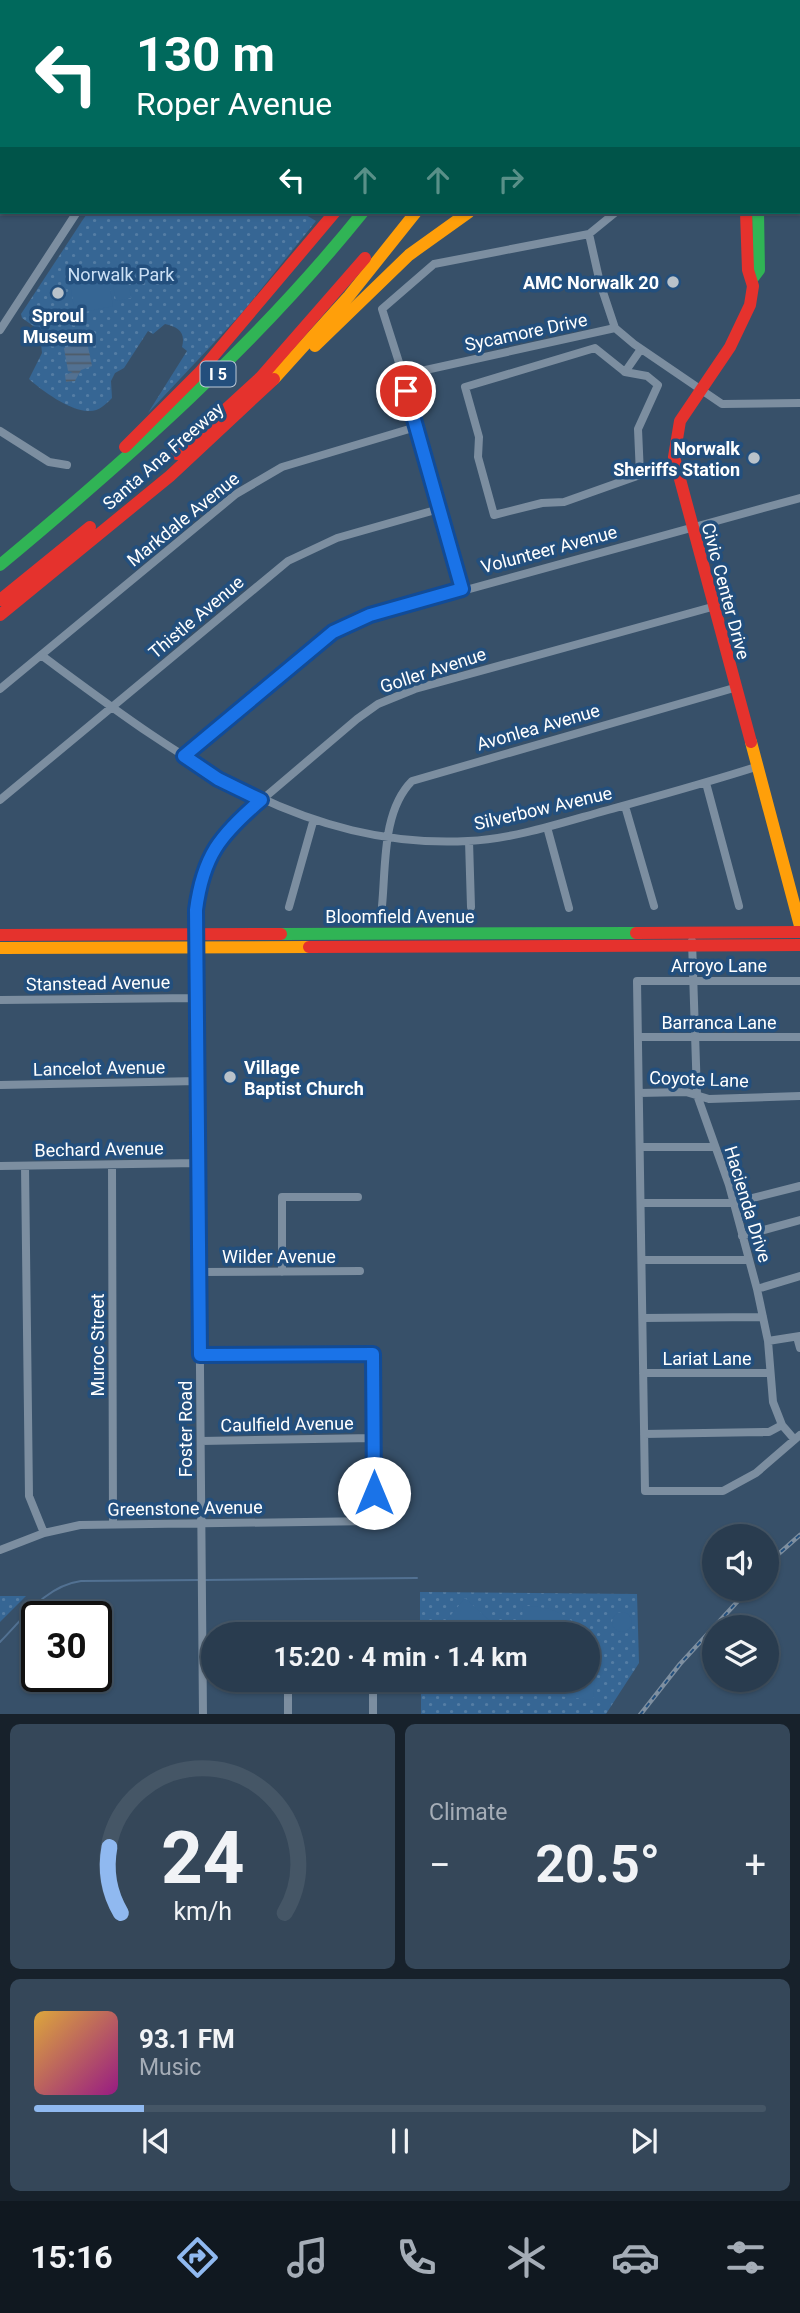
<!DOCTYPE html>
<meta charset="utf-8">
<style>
:root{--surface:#293c4f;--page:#354759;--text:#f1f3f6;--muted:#a5adb7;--line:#455666;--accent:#90b9f0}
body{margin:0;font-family:Roboto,sans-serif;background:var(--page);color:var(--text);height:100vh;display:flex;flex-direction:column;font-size:26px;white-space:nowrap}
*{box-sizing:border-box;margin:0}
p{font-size:23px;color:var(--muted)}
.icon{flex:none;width:38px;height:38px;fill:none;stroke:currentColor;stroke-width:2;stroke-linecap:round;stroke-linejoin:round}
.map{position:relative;height:1714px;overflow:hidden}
.side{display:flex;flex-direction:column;gap:10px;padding:10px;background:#17212b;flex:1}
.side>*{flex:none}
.hud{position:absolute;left:0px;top:0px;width:802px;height:214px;box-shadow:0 2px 5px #0004,0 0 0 2px var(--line);background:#00695c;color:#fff;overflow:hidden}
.fabs{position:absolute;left:702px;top:1524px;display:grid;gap:14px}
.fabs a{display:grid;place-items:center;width:77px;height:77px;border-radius:50%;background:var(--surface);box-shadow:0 2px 5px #0004,0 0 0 2px var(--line);font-size:35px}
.speed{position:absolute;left:21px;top:1601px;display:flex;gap:14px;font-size:35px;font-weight:700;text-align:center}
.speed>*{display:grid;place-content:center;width:91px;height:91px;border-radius:50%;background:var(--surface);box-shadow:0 2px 5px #0004,0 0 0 2px var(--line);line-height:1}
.speed .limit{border:4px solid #111;border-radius:10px;background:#fff;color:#111}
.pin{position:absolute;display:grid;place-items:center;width:60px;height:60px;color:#fff;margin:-30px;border:4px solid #fff;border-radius:50%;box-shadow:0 2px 7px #0007}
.me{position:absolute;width:77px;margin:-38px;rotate:0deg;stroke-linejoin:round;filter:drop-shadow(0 0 5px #0008)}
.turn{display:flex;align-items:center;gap:24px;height:147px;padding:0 21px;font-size:32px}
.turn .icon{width:91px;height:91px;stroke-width:2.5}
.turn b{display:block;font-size:49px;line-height:60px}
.lanes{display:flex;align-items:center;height:66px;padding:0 21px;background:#0003;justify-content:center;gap:35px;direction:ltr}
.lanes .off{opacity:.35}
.big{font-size:52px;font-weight:700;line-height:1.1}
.side .card{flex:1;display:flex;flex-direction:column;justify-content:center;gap:10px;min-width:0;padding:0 24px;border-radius:10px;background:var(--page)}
.side .dial{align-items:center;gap:0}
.dial svg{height:182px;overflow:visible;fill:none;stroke:var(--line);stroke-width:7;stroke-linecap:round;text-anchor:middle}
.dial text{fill:var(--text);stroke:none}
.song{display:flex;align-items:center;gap:21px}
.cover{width:84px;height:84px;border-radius:10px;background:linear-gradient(135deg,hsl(40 70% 55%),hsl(310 70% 35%))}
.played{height:7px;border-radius:4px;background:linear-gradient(90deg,var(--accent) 15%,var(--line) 15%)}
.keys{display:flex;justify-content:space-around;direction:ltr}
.heat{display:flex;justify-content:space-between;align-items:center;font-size:38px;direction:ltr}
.side .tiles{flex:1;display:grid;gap:10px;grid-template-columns:1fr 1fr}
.card:last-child{grid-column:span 2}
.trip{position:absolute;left:201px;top:1622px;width:399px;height:70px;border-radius:35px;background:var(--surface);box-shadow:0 2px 5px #0004,0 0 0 2px var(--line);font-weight:700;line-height:70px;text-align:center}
.tab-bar{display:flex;height:112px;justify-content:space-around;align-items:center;background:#101820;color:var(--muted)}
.tab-bar .icon{width:49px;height:49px}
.tab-bar .on{color:var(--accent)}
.tab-bar b{font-size:32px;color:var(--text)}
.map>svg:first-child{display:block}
.grass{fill:url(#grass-dots)}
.pitch{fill:#366694}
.water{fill:url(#water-rules)}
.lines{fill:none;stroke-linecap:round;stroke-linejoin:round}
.stream{stroke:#527192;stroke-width:2}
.street{stroke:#7c8ea0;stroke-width:8}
.fast{stroke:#30b455;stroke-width:12}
.slow{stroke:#ff9f0a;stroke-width:12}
.jam{stroke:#e5322d;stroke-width:12}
.rail-casing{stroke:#7e8fa0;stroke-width:4.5}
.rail{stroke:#234f7d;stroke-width:2;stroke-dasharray:5;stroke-linecap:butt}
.route-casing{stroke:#114b97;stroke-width:18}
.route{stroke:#1a73e8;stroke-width:12}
.poi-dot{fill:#b9c2ca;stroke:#234f7d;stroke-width:2.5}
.labels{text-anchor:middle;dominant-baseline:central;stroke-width:7;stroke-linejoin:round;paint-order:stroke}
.shield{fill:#234f7d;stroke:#bdcad8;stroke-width:2}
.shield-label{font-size:16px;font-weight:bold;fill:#fff}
.park-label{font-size:18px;fill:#cbe0f5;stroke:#234f7d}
.poi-label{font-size:18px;font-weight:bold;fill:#fff;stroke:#234f7d;text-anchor:end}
.street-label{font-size:18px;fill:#fff;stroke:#234f7d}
</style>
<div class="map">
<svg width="800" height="1715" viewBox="0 0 800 1715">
<defs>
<pattern id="grass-dots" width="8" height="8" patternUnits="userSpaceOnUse" patternTransform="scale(1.75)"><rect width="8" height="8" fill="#366694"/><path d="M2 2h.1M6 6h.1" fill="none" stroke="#547da4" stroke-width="1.8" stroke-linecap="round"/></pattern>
<pattern id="water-rules" width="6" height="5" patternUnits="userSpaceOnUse" patternTransform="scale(1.75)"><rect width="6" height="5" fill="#527192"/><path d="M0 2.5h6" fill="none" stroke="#4e5b68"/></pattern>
</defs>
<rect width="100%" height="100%" fill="#375069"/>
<path class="grass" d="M88,212H301L316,221L242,313L148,413L187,351L182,347C186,332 178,327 165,324L153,334L148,331L124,368L115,373L111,381L112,398C105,405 98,412 88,411C70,411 41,390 29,379L42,353L41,343L46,335L22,318L21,314Z
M420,1592L637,1594L639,1663L606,1714H421V1680H588V1634H420Z
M0,1596H26L0,1622Z"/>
<path class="pitch" d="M125,266L131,298L116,301L110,269Z
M107,270L113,306L75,314L69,277Z
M465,1598L504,1634H444L446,1621Z
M523,1606C550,1606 568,1613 584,1634H521Z
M612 1622a10 10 0 1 1 20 0a10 10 0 1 1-20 0Z
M588,1640C597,1661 595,1678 593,1700L522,1692L517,1688L518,1680H588Z"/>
<path class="water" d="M87,342L92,366L81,370L75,381L66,382L65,375L73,372L68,371L64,348Z"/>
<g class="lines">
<path class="stream" d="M205,1580L417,1578
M0,1642C24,1618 45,1586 81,1581L199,1580"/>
<path class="street" d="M132,0L135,2
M214,2L215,0
M353,2L354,0
M0,115L2,116
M589,234L600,283L615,328L634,344L722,404L800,403
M615,328L403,375L382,309L434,264L589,234L616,212
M0,330L77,212
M625,372L647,376L658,385L638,429L640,475L564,502L542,503L494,515L478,457L479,437L465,387L595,348L625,372L641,349
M406,391L462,589
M0,431L49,462L67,465
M640,475L676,467
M41,655C171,751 297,850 468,841C511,839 555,825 597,813C651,798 706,783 759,766
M0,689L236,494L282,467L416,427
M184,756L333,632L353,621L800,498
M706,783L739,906
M0,800L288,561L337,538L439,509
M625,806L654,906
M547,827L569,908
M469,841L471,907
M382,906C386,866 382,811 412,781L734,688
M289,907L313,822
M692,941L697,1095L729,1185L757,1289L768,1341L773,1402L782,1425L794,1439
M800,981H637L645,1491H723L756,1473L800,1435
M0,1000L197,998
M638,1037H800
M0,1085L198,1081
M639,1093L686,1092L709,1099L800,1096
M640,1147H714
M112,1165L113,1524
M0,1166L198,1163
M25,1166L29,1496L44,1533
M641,1203H733L800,1186
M742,1236L800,1220
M642,1260H748
M199,1272L360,1271
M282,1272V1197H358
M757,1289L800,1276
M643,1318L763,1317
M797,1337L800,1348
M768,1341L800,1336
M643,1373H770
M644,1434L769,1432L782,1425
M201,1441L373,1438
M0,1550L44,1533L80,1525L374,1521L373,1354L200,1355
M288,1680V1715
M203,1715L196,910C200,876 210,853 231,826L357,719L378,704L415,689L712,607
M373,1715V1680"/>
<path class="fast" d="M68,2L69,0
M558,2L559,0
M753,278L759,270L758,212
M0,565C131,456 256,345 363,212
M281,934L636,933"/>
<path class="slow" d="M476,2L477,0
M509,2L510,0
M315,346L409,255L469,212
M274,379L349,296L416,212
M751,742L800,926
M0,948L309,947"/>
<path class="jam" d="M431,0L434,2
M545,2L546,0
M647,2L648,0
M0,106L2,103
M746,212L748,270L753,286L750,305L730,347L680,421L674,457L751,742
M125,447L200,372L335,212
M177,454L261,377L365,258
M0,600L90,527
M0,615L170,476L274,379
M636,933L800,932
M0,935L281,934
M309,947L800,945"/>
<g class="rail-casing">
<path id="rail" d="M766,1565L800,1535
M640,1715L680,1664L749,1589"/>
</g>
<use href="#rail" class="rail"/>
</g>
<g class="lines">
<g class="route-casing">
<path id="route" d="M374,1493L373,1354L200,1355L196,910C203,856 220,835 261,800L218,779L184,756L333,632L370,615L462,589L406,391"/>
</g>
<use href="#route" class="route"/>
</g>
<g class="poi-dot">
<circle cx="673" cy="282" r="7"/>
<circle cx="58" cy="293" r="7"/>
<circle cx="754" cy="458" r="7"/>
<circle cx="230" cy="1077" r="7"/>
</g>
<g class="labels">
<rect class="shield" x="200.5" y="361.5" width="35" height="25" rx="5"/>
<g class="shield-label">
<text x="218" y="374">I 5</text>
</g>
<g class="park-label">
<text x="121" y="274">Norwalk Park</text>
</g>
<g class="poi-label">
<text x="659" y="282">AMC Norwalk 20</text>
<text x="58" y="315" text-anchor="middle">Sproul<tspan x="58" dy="21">Museum</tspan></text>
<text x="740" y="448">Norwalk<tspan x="740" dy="21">Sheriffs Station</tspan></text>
<text x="244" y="1067" text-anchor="start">Village<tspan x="244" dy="21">Baptist Church</tspan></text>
</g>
<g class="street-label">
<text transform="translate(526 332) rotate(-12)">Sycamore Drive</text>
<text transform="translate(163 456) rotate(-41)">Santa Ana Freeway</text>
<text transform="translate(183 519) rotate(-39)">Markdale Avenue</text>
<text transform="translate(549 549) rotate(-15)">Volunteer Avenue</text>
<text transform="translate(726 591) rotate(75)">Civic Center Drive</text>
<text transform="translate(196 617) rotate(-40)">Thistle Avenue</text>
<text transform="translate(433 670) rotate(-18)">Goller Avenue</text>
<text transform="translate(538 727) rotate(-16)">Avonlea Avenue</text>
<text transform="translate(543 808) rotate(-13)">Silverbow Avenue</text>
<text x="400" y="916">Bloomfield Avenue</text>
<text x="719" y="965">Arroyo Lane</text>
<text transform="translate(98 983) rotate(-1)">Stanstead Avenue</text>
<text x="719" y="1022">Barranca Lane</text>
<text transform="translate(99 1068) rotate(-1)">Lancelot Avenue</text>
<text transform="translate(699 1079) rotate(2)">Coyote Lane</text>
<text transform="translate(99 1149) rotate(-1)">Bechard Avenue</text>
<text transform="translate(748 1204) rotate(73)">Hacienda Drive</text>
<text x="279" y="1256">Wilder Avenue</text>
<text transform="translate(97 1345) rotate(-90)">Muroc Street</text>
<text x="707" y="1358">Lariat Lane</text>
<text transform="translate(287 1424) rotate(-1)">Caulfield Avenue</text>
<text transform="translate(185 1429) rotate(-90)">Foster Road</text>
<text transform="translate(185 1508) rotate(-1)">Greenstone Avenue</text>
</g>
</g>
</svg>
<div class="fabs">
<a><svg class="icon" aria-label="sound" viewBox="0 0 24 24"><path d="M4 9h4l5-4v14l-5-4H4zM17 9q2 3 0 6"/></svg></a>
<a><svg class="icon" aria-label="layers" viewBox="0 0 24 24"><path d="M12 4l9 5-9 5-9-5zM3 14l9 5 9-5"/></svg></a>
</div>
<div class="speed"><div class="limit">30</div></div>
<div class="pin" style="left:406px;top:391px;background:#d93025"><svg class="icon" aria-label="arrive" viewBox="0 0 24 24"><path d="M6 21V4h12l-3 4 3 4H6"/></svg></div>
<svg class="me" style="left:374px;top:1493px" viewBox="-20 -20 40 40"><circle r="19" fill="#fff"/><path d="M0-13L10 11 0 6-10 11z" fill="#1a73e8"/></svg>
<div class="trip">15:20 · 4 min · 1.4 km</div>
<div class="hud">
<div class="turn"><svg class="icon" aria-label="left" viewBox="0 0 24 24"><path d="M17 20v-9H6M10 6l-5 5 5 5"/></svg><div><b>130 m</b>Roper Avenue</div></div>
<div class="lanes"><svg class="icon" aria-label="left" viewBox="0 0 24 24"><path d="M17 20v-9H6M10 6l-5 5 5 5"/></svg><svg class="icon off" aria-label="ahead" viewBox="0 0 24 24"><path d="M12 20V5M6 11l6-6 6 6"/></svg><svg class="icon off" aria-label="ahead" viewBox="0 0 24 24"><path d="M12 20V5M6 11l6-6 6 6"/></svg><svg class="icon off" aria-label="right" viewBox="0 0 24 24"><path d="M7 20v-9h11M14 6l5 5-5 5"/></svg></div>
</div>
</div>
<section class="side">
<div class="tiles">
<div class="card dial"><svg viewBox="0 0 100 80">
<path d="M14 69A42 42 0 1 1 86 69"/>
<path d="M14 69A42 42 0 0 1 9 40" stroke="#90b9f0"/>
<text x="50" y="56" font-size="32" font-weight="700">24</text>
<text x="50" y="72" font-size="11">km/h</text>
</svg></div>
<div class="card"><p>Climate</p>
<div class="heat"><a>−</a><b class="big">20.5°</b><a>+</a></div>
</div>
<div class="card">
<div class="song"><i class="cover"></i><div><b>93.1 FM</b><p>Music</p></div></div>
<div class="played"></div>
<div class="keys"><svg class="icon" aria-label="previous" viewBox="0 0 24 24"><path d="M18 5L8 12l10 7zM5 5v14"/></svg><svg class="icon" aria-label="pause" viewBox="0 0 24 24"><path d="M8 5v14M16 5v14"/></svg><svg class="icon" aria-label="next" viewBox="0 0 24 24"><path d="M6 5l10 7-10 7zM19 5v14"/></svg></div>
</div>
</div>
</section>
<nav class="tab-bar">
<b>15:16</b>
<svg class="icon on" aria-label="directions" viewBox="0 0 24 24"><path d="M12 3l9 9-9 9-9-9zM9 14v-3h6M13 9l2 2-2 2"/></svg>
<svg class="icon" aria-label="music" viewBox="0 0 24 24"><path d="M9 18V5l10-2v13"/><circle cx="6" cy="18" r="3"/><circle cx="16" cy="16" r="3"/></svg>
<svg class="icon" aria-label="phone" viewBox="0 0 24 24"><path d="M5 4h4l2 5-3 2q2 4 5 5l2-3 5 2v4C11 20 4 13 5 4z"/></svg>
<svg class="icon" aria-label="climate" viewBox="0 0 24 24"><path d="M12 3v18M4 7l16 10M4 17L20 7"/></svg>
<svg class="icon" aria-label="car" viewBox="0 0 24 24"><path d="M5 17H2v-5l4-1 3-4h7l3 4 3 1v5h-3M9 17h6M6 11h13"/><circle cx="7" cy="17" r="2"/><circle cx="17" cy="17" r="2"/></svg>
<svg class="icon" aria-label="filters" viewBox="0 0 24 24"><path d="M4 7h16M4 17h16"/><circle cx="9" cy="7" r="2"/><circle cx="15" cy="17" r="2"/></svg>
</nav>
